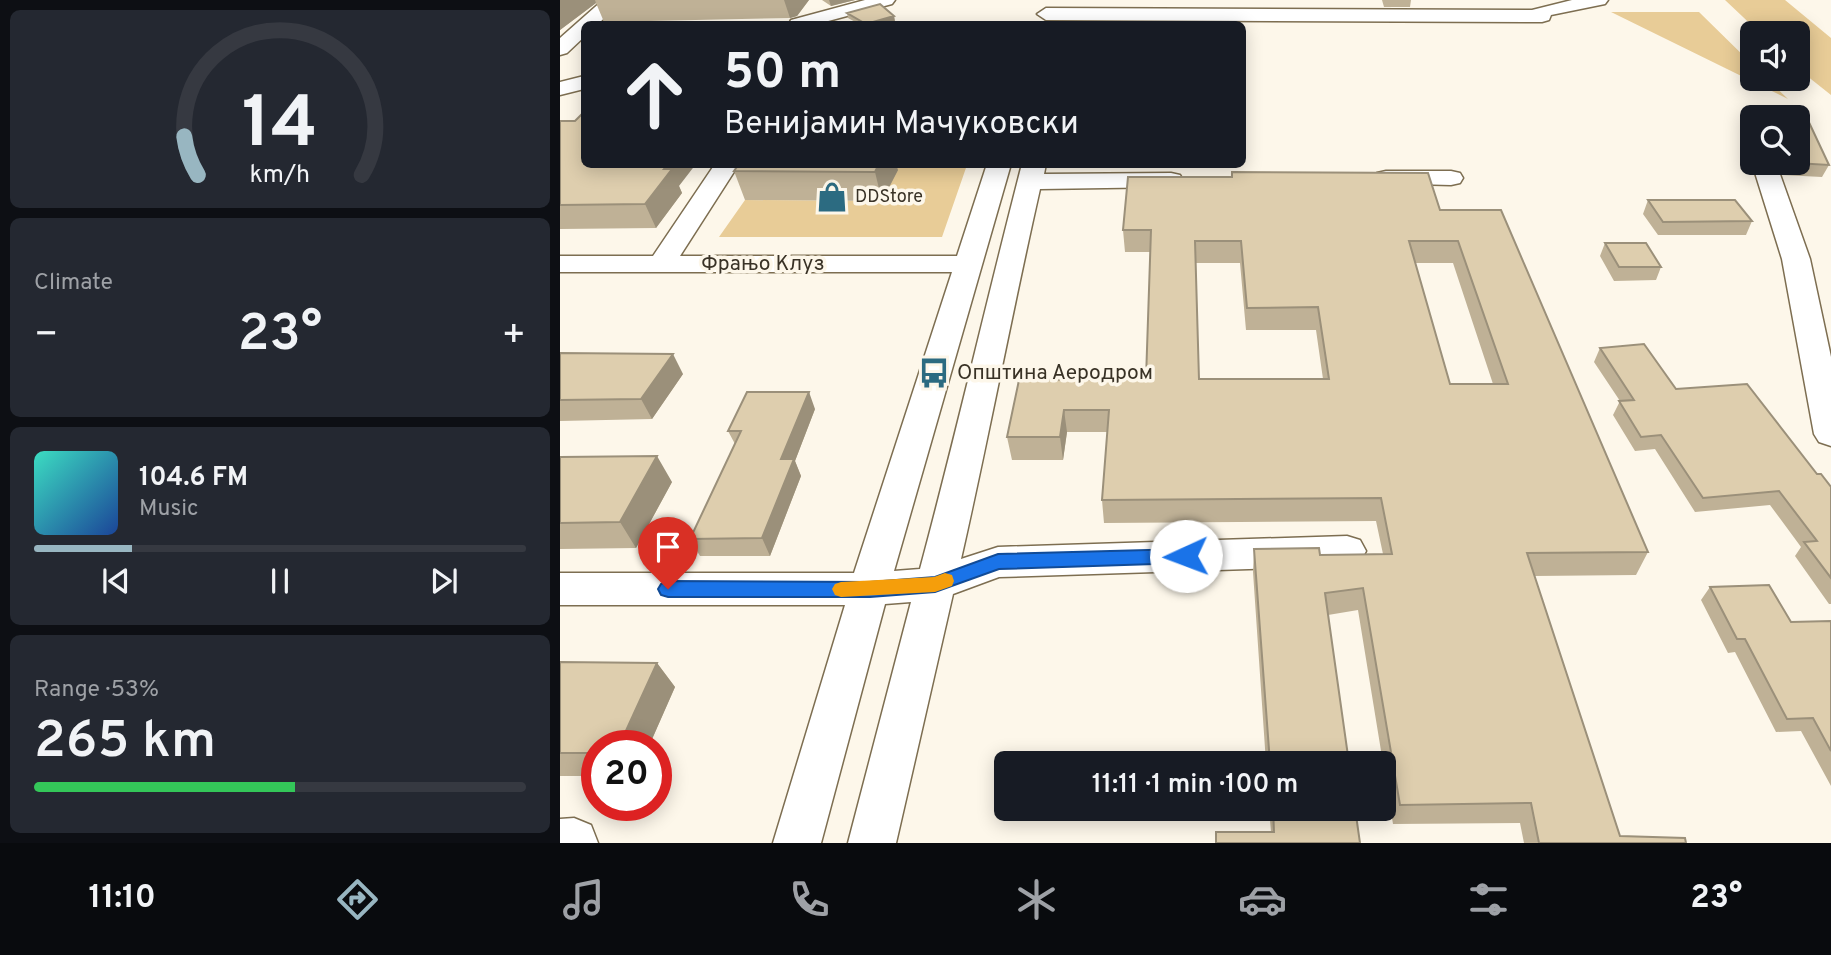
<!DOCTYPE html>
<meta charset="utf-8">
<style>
:root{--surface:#171b24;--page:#242831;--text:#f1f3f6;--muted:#9ea1a6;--line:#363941;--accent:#98b6c1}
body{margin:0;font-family:Overpass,sans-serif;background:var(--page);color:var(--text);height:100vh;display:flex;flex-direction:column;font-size:26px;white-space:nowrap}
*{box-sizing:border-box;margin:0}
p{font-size:23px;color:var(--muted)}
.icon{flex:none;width:38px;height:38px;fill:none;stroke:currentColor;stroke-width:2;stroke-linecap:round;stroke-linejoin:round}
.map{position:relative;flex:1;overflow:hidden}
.details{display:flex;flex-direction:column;gap:10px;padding:10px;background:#0d0f14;width:560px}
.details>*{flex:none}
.banner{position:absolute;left:21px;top:21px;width:665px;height:147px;border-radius:10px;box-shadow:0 4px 18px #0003;background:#171b24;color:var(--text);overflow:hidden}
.buttons{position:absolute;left:1180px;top:21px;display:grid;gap:14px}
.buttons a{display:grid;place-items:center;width:70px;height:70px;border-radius:10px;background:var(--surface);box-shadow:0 4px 18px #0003;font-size:35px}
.speed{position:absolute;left:21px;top:730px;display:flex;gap:14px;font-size:35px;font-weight:700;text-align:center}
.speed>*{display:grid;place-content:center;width:91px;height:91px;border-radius:50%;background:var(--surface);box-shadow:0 4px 18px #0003;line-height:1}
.speed .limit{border:10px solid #d22;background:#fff;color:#111}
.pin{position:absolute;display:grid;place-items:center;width:60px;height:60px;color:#fff;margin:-72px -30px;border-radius:50% 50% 50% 0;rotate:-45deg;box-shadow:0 0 7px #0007}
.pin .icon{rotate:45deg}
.me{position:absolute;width:77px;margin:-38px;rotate:268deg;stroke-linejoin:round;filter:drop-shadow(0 0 5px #0008)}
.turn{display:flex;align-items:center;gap:24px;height:147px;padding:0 28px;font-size:32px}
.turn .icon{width:91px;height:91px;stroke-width:2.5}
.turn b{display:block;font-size:49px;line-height:60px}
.big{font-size:52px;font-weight:600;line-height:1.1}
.details .card{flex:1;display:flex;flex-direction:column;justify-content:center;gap:10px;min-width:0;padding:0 24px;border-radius:10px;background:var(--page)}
.details .dial{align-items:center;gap:0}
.dial svg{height:182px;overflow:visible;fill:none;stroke:var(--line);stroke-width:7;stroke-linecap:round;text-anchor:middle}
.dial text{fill:var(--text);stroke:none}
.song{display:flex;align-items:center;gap:21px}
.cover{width:84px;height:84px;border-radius:10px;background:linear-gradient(135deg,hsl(170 70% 55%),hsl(220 70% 35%))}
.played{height:7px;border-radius:4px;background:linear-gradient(90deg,var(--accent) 20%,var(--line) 20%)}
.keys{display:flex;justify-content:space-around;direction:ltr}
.heat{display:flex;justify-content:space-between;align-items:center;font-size:38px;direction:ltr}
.charge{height:10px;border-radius:5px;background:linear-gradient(90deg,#34c759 53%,var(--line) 0)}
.trip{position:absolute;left:434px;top:751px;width:402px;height:70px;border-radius:10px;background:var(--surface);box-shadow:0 4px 18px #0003;font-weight:600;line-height:70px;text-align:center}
.tab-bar{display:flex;height:112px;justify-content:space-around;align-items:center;background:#090b0e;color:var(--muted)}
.tab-bar .icon{width:49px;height:49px}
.tab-bar .current{color:var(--accent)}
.tab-bar b{font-size:32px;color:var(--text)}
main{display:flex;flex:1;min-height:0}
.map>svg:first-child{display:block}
.green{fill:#e8cc97}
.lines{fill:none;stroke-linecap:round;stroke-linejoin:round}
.minor-casing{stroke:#7d6e51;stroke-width:3}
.minor{fill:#fff;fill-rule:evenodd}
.wall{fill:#bfb196;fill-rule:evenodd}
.shaded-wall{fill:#9b907a}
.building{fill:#deceae;stroke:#9b907a;stroke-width:2;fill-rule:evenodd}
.route{fill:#1a73e8;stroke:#114b97;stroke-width:2}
.slow{fill:#f59e0b}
.labels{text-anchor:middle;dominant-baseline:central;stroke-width:7;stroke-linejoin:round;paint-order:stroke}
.far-poi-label{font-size:18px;fill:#393226;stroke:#fdf7ea;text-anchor:start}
.street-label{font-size:21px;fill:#393226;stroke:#fdf7ea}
.poi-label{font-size:21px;fill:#393226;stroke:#fdf7ea;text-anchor:start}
</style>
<main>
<section class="details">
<div class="card dial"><svg viewBox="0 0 100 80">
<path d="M14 69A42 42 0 1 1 86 69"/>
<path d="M14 69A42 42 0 0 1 8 52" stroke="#98b6c1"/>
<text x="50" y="56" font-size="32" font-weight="700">14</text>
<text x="50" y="72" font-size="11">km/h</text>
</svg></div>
<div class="card"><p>Climate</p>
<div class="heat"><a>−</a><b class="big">23°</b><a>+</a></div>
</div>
<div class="card">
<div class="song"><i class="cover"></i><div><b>104.6 FM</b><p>Music</p></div></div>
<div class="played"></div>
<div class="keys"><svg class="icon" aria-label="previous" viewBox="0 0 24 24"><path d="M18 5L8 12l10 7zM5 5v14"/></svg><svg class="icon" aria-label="pause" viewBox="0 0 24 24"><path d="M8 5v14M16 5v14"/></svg><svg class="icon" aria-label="next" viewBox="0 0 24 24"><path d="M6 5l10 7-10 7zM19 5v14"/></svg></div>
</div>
<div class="card"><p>Range · 53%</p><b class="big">265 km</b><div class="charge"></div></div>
</section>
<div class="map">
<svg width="1271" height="843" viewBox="0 0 1271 843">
<rect width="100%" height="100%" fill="#fdf7ea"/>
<path class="green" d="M1165,0H1225L1271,38V95L1237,68V33H1200Z
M1051,12H1139L1192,64V79H1207L1228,99Z
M208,165H407L382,237H159L185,200L322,201Z"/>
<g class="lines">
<g class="minor-casing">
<path id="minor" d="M43,0H63L38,24H24V37L7,53L0,55V38Z
M305,0H335L332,4L257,24H229L231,20Z
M1012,0H1048L1045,4L991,15L989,20L982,22L486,20L477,14L486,8L972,10Z
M24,76V89L0,95V82Z
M1192,163H1216L1250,259L1271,357V446L1259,442L1254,434L1222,259Z
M155,164H179L120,256H397L427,164H451L334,571L360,569C396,435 427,299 462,164H486L484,174L611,173L620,175L623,180L620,185L611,187L480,189C452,312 429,436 401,559L438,547L787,536L800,540L806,551L800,562L787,566L439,577L393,594L336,843H288L351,602L325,604L261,843H213L285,605H0V573H294L392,272H0V256H93Z
M826,171H891L900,173L903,178L900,183L891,185L817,183L814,178L817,173Z
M14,818L31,825L38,843H0V819Z"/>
</g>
<use href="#minor" class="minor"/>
</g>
<path class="wall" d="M0,0H249L237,16L230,18L44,22L36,3L0,30Z
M262,0H295L271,6Z
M822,0H851L850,7H824Z
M287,13L334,16L335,22L325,24H299L288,18Z
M1209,112L1246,116L1269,165L1262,177L1223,175L1219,163H1237V117H1207Z
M0,121L119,186L122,193L96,228L0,229Z
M338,170L322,201L185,200L174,171Z
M1088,200L1192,221L1186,235H1098L1083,214Z
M880,210L1088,552L1076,575L974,576L1060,836L1126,843H964L960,823L833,824L824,770V763H823L798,610L768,615L789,763H706L693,572L694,549L760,555L823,554L816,521L544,523L542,500L548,432H507L503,460H452L447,437L459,380L586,379L590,252H565L563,230ZM636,263H680L686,330H756L763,379H639ZM855,263H893L933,384H890Z
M1045,243L1101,267L1096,280L1054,281L1040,256Z
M1040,348L1116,389L1257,474L1271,487V604H1269L1235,556L1241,547L1210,505L1135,512L1095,449L1075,451L1053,415L1060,401L1034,362Z
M0,353L123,374L92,419L0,421Z
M255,409L235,461L241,476L210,556H140L130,539L175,444L168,431Z
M0,457L112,482L76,548L0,549Z
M1150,587L1231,622L1271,621V786L1241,731L1216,732L1175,652L1168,653L1141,600Z
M0,662L97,663L115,687L89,746H37V776H0Z
M709,808H795L800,843H656V832H711Z"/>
<path class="shaded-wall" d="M0,0H35L36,3L0,30Z
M224,0H249L237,16L230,18Z
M269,0H295L271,6Z
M334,16L335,22L325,24H306Z
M108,164H136L119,186L122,193L96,228L85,204L104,169Z
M319,164H336L338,170L322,201L315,172Z
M113,354L123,374L92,419L81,399Z
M249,392L255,409L235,461L241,476L210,556L202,538L221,459Z
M504,410L507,432L503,460L500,437Z
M97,456L112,482L76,548L60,522Z
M97,663L115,687L89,746H59Z"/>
<path class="building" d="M320,4L334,16L306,24L287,13Z
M24,112V164H108L104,169H112L85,204L0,205V121H15Z
M1209,112L1246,116L1269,165L1235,163H1237V117H1212Z
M179,164H319L315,172L174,171Z
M672,172L868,173L880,210H941L1088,552L967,553L1060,836L1125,838L1126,843H979L971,803L840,805L803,588L765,593L789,763H710L694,549L759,548L760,555L832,554L821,498L542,500L549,410H504L500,437H447L459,380L586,379L591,230H563L568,177H672ZM635,241H681L687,308L758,307L769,379H639ZM849,241H898L948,384H890Z
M1088,200H1175L1192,221L1103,222Z
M1045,243H1086L1101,267H1059Z
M1084,344L1116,389L1187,384L1257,474H1261L1271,487V578L1244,542L1257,541L1219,491L1143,498L1101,435L1081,437L1059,401L1074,400L1040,348Z
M0,353L113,354L81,399L0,400Z
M187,392H249L221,459H234L202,538L130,539L181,431H168Z
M97,456L60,522L0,523V457Z
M1209,585L1231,622L1271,621V751L1253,718L1227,719L1185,639H1177L1150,587Z
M0,662L97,663L59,746H37V753H0Z
M713,808H795L800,843H656V832H714Z"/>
<path class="route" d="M626,549L633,551L635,556L633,561L626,563L439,569L375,592L310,597H108L101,595L98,589L101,584L108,581L310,582L375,577L438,554Z"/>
<path class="slow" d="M385,573L392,575L394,581L392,586L375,592L281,597L275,595L272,589L275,584L281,582L374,577Z"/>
<defs>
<g id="shop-bare" transform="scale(2.415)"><path d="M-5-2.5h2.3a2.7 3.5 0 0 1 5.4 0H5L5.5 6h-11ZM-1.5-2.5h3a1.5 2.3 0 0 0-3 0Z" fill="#2c6b81" stroke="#fdf7ea" stroke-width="2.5" paint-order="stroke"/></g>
<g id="bus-bare" transform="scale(2.415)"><path d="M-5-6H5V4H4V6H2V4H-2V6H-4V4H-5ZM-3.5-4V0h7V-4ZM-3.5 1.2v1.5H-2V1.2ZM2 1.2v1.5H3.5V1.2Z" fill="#2c6b81" stroke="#fdf7ea" stroke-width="2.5" paint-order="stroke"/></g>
</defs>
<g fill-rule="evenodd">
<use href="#shop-bare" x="272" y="197"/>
<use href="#bus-bare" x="374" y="373"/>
</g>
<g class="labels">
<g class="far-poi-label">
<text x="295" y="197">DDStore</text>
</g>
<g class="street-label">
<text x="203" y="264">Фрањо Клуз</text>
</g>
<g class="poi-label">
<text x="397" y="373">Општина Аеродром</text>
</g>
</g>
</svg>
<div class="buttons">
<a><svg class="icon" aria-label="sound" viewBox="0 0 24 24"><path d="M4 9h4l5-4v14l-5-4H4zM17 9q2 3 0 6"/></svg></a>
<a><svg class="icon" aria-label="search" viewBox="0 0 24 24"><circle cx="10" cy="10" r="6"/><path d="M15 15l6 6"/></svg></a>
</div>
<div class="speed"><div class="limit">20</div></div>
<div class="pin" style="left:108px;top:589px;background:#d93025"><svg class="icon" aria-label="arrive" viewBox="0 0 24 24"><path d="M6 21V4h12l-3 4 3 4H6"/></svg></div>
<svg class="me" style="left:626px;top:556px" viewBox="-20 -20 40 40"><circle r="19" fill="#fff"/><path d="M0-13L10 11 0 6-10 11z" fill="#1a73e8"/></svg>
<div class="trip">11:11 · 1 min · 100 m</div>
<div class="banner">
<div class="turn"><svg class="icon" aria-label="ahead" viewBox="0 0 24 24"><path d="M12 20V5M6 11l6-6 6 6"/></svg><div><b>50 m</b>Венијамин Мачуковски</div></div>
</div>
</div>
</main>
<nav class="tab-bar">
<b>11:10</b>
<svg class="icon current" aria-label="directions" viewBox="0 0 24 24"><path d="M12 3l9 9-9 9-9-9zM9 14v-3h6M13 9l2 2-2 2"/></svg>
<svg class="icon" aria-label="music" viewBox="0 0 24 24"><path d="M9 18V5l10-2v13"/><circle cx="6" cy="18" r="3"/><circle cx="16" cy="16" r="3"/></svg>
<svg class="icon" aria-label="phone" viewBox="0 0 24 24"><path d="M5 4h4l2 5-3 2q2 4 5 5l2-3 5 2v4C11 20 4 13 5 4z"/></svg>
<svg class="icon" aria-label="climate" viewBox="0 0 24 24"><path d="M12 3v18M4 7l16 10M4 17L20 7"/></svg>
<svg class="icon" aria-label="car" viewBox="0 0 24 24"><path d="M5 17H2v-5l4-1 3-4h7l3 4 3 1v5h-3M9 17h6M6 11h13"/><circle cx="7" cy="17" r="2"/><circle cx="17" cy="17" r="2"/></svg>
<svg class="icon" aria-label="filters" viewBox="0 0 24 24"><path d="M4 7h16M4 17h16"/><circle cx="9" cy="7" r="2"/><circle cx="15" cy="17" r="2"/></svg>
<b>23°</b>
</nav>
